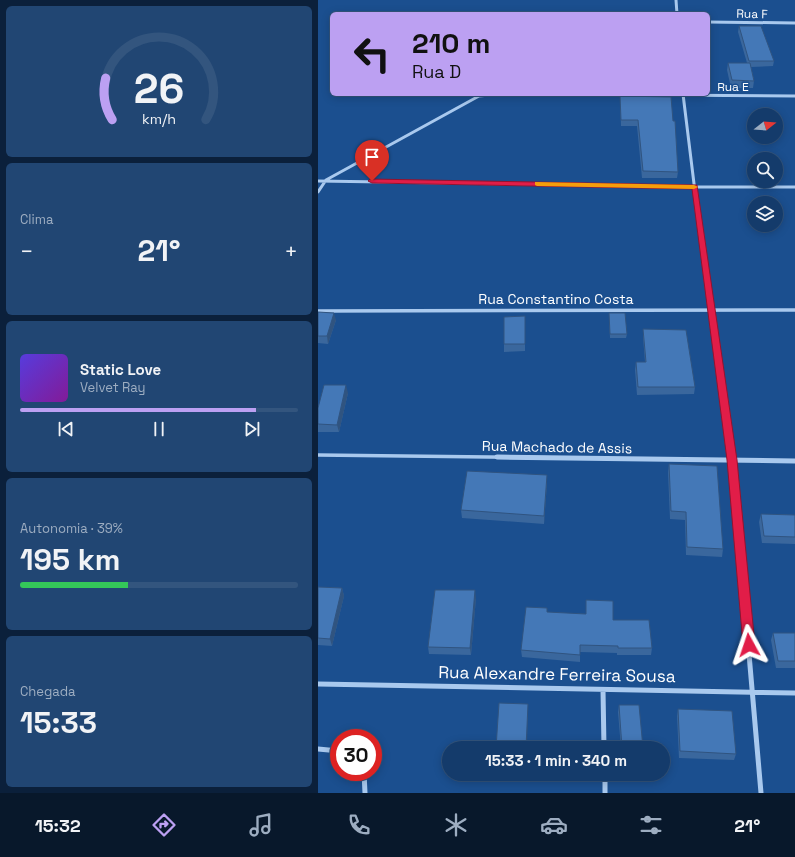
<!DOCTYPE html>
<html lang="pt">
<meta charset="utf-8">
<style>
:root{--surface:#143b6b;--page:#214673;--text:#f1f3f6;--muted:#9dadc1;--line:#33557e;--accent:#bca0f2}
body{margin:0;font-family:"Space Grotesk",sans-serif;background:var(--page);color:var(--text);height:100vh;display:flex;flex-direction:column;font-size:15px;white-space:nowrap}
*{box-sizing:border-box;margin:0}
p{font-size:13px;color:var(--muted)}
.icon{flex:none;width:22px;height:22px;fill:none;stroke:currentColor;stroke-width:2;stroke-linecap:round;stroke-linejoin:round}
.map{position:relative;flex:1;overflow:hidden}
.details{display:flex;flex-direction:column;gap:6px;padding:6px;background:#0b203b;width:318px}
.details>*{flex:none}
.hud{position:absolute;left:12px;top:12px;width:380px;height:84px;border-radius:6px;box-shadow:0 2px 10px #0003,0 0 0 1px var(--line);background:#bca0f2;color:#111;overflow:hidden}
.needle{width:26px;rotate:73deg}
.fabs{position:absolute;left:429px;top:108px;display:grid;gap:8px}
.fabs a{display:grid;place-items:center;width:36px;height:36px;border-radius:50%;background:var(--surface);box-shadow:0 2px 10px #0003,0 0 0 1px var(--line);font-size:20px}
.speed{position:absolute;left:12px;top:729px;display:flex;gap:8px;font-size:20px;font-weight:700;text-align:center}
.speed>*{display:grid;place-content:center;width:52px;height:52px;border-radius:50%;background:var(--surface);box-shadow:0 2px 10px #0003,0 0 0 1px var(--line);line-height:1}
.speed .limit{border:6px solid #d22;background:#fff;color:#111}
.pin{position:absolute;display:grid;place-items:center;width:34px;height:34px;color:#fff;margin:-41px -17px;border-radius:50% 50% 50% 0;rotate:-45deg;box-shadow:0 0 4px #0007}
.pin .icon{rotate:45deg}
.me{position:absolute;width:44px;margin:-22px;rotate:355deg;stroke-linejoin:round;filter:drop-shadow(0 0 3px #0008)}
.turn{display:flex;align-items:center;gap:14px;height:84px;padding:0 16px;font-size:18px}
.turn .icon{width:52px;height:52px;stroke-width:2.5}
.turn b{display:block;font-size:28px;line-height:34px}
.big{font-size:30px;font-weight:700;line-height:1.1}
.details .tile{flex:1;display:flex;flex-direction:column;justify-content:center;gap:6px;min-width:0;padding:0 14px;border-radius:6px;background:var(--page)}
.details .dial{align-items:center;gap:0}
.dial svg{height:104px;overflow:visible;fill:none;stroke:var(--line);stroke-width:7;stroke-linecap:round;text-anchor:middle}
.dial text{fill:var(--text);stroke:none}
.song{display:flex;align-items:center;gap:12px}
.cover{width:48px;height:48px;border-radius:6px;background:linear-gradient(135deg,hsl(250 70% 55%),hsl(290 70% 35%))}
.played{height:4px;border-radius:2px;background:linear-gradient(90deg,var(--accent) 85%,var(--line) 85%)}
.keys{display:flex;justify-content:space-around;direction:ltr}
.heat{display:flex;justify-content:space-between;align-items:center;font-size:22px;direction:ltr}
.charge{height:6px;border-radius:3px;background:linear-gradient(90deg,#34c759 39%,var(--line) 0)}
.trip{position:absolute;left:124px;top:741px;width:228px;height:40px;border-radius:20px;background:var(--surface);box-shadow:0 2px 10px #0003,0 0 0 1px var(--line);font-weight:700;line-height:40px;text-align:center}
.tabs{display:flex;height:64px;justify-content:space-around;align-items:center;background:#08182b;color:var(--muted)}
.tabs .icon{width:28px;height:28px}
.tabs .on{color:var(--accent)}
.tabs b{font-size:18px;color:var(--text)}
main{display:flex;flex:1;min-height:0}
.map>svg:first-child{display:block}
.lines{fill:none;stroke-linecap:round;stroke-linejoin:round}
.minor-far2{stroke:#a9c9ee;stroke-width:3}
.minor-far1{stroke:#a9c9ee;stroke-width:3.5}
.minor{stroke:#a9c9ee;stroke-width:5}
.wall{fill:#3a679d}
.shaded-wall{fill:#305480}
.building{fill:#4478b7;stroke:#305480}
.route{fill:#e11d48;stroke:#92132f}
.slow{fill:#f59e0b}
.labels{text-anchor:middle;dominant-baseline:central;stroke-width:3;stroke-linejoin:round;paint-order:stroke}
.far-street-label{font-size:12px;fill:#fff;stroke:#1b4f8f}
.street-label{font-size:14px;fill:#fff;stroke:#1b4f8f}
.near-street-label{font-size:17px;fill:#fff;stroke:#1b4f8f}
</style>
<main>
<section class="details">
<div class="tile dial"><svg viewBox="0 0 100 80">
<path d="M14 69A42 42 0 1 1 86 69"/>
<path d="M14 69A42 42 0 0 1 9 37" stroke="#bca0f2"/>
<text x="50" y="56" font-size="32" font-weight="700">26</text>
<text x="50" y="72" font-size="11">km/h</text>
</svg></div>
<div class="tile"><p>Clima</p>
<div class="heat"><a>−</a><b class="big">21°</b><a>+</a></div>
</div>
<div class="tile">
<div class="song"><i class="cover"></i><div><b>Static Love</b><p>Velvet Ray</p></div></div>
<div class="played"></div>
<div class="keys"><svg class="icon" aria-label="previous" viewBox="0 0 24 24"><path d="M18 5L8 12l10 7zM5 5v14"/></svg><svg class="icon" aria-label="pause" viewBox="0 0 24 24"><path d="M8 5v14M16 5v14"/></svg><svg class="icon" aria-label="next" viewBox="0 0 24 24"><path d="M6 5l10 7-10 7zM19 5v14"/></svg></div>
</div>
<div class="tile"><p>Autonomia · 39%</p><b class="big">195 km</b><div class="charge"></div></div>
<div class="tile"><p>Chegada</p><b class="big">15:33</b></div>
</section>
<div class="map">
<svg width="477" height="793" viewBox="0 0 477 793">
<rect width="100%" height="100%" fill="#1b4f8f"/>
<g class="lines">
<path class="minor-far2" d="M358,0L359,14
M390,22L477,23
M365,94L378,200
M0,181L377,187H477
M0,192L8,180L161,96L182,94L477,96"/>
<path class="minor-far1" d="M378,199L392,309L414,458
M0,311L477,310
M0,455L258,458"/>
<path class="minor" d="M179,457L477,461
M414,457L443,793
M0,684L477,693
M285,690L286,748
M0,749L21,751
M46,772L47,793
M287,774V793"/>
</g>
<path class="wall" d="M421,26L456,61L455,66L433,67L436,81L435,88H413L409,70L410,63H429L420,32Z
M302,96L360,172L359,178H324L319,126H303Z
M0,312L18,320L10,344L0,343Z
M291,313L309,334L308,338H292Z
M207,316V351L186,352V344Z
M325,329L377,387L376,394L319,395L317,370L318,362H327L325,337Z
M30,393L21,432H0V408Z
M351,464L405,549L404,557L368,555L367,520L352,519L350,472Z
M229,483L226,524L144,518L143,510Z
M443,514L477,515V544L444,543L441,522Z
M0,587L24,588L26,596L14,646L0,645Z
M158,598L153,655L111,654L110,647Z
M229,612L295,620L334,648L333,655H299V653L262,652V662L204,657L203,650Z
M455,633H477V668H458L453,640Z
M301,705L325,748H303L300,712Z
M360,709L418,754L416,760L361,758L359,716Z"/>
<path class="shaded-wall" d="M16,313L18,320L10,344L9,336Z
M28,385L30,393L21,432L19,425Z
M229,475V483L226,524V516Z
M24,588L26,596L14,646L12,639Z
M157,590L158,598L153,655L152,648Z
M210,704L209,748H208Z"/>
<path class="building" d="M421,26H443L456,61H431Z
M410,63H432L436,81L414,80Z
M302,96L353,97L355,121H357L360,172L325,171L320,120H303Z
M0,312L16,313L9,336H0Z
M291,313H307L309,334H292Z
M207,316V344H186V317Z
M325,329L368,330L377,387H320L318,362H328Z
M6,385H28L19,425L0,424V408Z
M351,464L399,466L405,549L369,547L368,512L353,511Z
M149,471L229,475L226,516L143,510Z
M443,514L477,515V537L446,536Z
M0,587L24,588L12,639L0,638Z
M117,590H157L152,648L110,647Z
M268,600L295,601V620H331L334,648H300V646L262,645V655L203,650L208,607L229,608V612L268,614Z
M455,633H477V661H460Z
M181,703L210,704L208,748H178Z
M301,705H321L325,748H304Z
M360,709L414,711L418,754L362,751Z"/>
<path class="route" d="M52,179L379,185L419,460L437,645L435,649L431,650L427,649L425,645L409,460L374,189L54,183L50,181Z"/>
<path class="slow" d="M217,182L376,185L380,187L376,189L219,186L217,185Z"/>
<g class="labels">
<g class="far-street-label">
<text transform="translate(434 14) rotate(1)">Rua F</text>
<text x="415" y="87">Rua E</text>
</g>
<g class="street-label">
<text x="238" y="299">Rua Constantino Costa</text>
<text transform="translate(239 447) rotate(1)">Rua Machado de Assis</text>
</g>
<g class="near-street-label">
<text transform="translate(239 674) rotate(1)">Rua Alexandre Ferreira Sousa</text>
</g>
</g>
</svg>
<div class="fabs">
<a><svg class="needle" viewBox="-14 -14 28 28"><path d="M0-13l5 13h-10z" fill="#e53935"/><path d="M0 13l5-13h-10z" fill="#9dadc1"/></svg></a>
<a><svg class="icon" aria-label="search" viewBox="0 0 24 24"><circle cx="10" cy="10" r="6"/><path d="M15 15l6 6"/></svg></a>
<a><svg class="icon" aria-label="layers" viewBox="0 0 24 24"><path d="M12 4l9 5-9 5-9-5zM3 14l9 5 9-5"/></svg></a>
</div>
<div class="speed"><div class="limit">30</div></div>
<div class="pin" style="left:54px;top:181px;background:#d93025"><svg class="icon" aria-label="arrive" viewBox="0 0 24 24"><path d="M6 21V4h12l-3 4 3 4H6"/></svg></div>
<svg class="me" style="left:431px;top:645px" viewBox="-20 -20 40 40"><path d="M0-17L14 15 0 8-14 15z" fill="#e11d48" stroke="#fff" stroke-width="4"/></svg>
<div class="trip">15:33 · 1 min · 340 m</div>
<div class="hud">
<div class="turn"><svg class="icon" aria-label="left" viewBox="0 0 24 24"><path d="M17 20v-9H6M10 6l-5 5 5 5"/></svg><div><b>210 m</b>Rua D</div></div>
</div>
</div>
</main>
<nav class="tabs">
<b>15:32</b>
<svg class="icon on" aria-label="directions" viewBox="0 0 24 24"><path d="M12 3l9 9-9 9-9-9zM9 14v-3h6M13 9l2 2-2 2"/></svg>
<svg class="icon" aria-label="music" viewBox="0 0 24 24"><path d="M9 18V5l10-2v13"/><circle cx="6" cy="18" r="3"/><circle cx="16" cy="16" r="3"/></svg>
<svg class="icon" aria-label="phone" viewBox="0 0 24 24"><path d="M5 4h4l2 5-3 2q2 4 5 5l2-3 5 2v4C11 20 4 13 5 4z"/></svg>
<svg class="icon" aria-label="climate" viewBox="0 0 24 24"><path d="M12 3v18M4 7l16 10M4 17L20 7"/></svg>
<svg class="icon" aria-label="car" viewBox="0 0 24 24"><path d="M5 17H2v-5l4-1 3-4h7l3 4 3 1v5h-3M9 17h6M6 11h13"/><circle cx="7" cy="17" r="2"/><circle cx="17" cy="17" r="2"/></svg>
<svg class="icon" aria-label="filters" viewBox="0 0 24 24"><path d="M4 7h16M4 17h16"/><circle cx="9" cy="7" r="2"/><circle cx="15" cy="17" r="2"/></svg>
<b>21°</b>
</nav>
